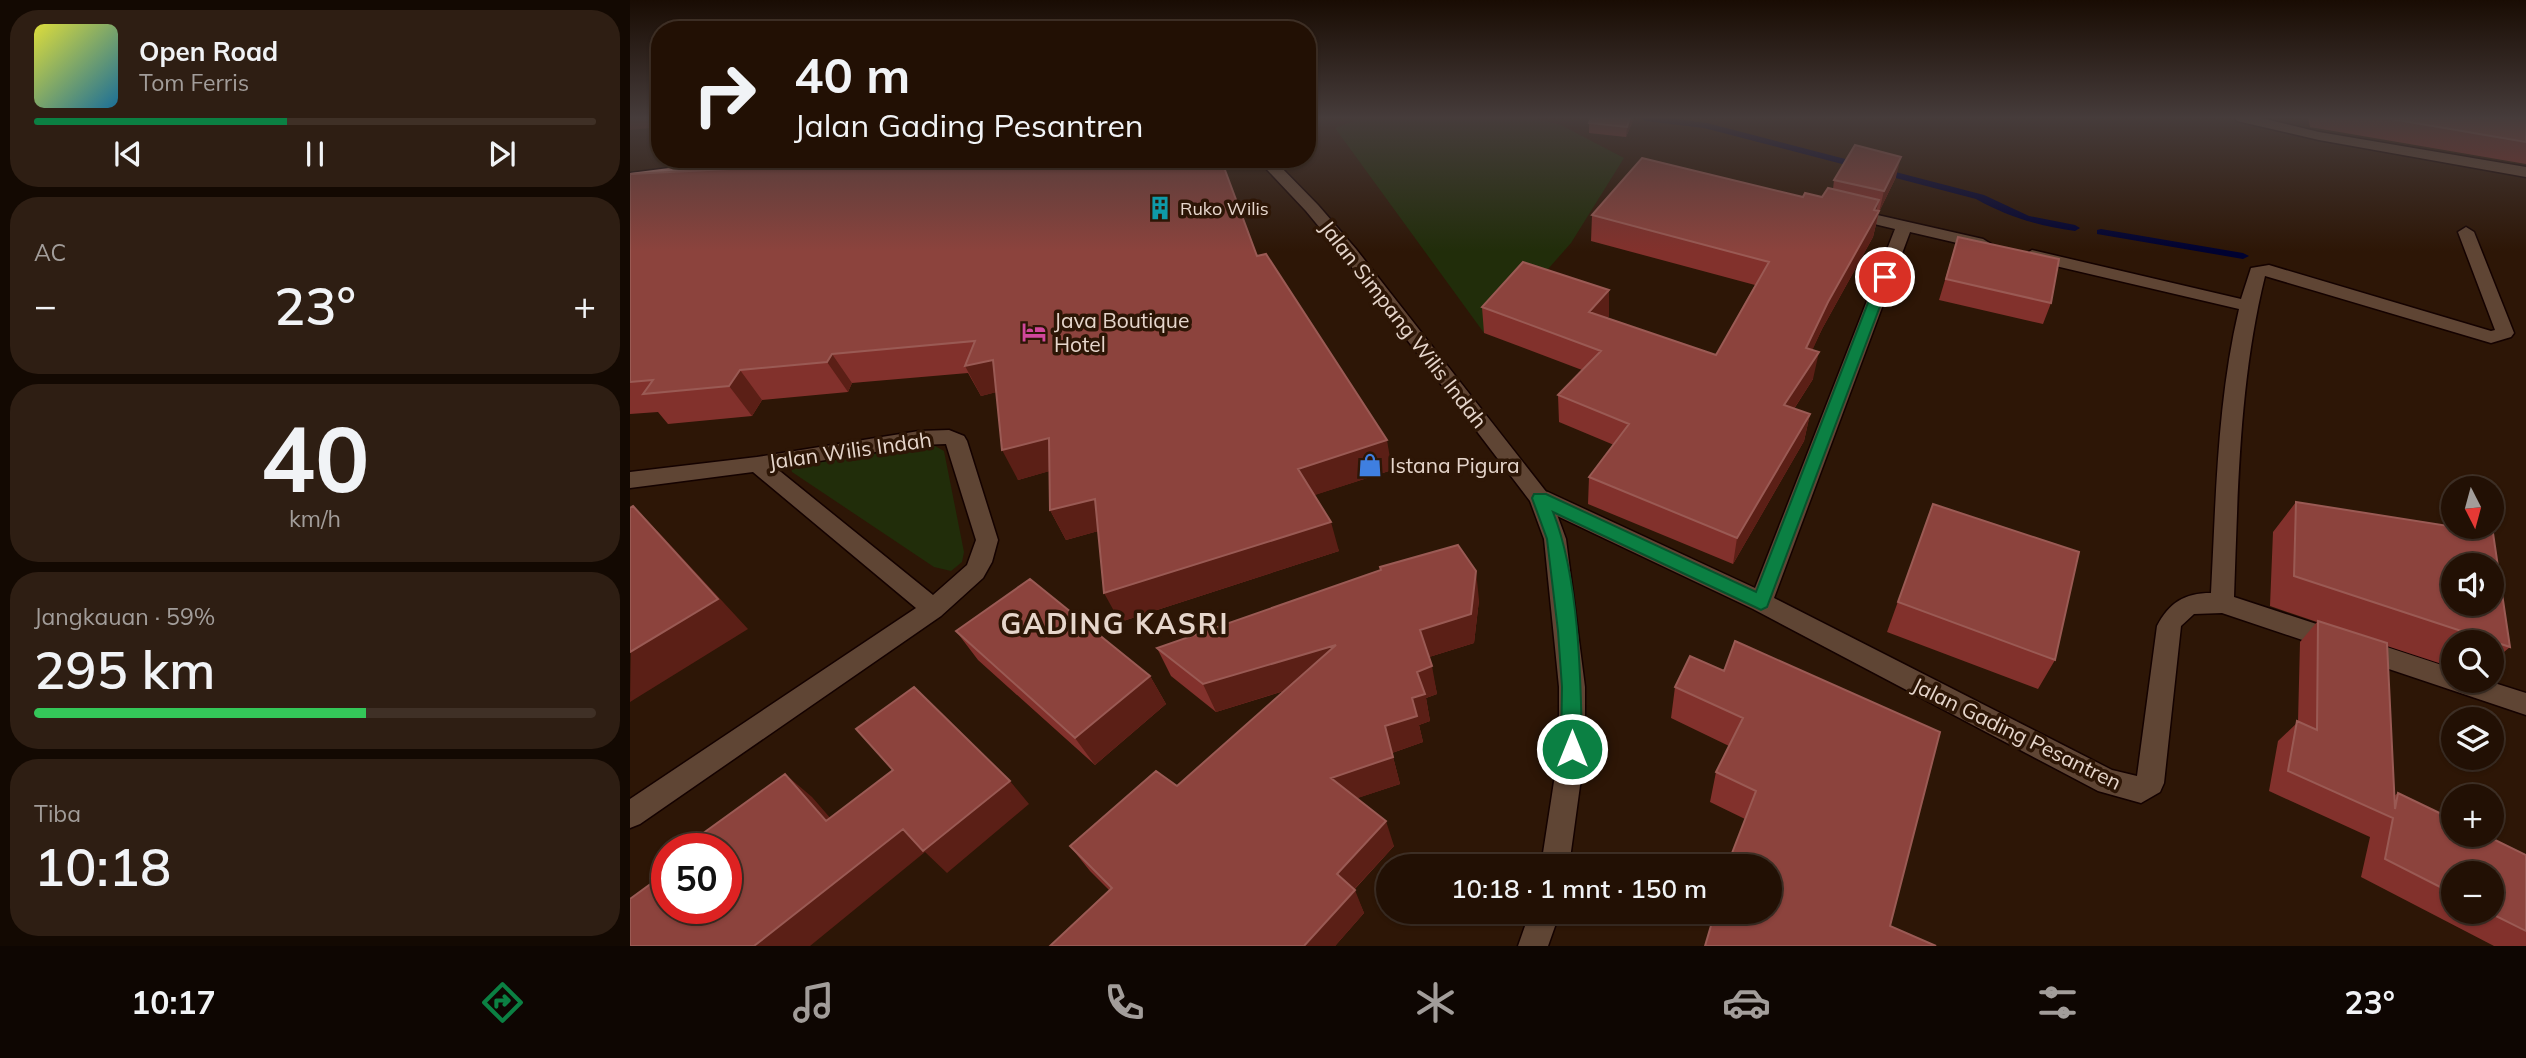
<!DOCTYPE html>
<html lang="id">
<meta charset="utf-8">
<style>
:root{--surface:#221004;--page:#2e1e13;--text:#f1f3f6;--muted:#a29d9a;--line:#3f3026;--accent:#0b8043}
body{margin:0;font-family:Mulish,sans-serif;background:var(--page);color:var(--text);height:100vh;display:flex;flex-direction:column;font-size:26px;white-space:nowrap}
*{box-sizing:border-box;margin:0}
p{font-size:23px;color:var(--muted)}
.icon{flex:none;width:38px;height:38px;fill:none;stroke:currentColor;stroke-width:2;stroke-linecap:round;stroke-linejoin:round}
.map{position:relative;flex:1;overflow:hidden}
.sheet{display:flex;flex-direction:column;gap:10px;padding:10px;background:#130902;width:630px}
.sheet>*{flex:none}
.hud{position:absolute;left:21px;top:21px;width:665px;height:147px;border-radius:28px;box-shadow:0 2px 5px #0004,0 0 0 2px var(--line);background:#221004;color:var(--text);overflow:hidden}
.needle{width:46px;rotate:174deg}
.controls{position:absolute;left:1811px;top:476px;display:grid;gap:14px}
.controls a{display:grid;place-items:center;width:63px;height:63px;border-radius:50%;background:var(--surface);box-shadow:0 2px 5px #0004,0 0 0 2px var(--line);font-size:35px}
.speed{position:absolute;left:21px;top:833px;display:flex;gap:14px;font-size:35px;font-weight:700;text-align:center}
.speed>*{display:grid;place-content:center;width:91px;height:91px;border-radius:50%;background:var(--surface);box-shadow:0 2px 5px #0004,0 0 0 2px var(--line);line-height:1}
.speed .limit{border:10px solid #d22;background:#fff;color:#111}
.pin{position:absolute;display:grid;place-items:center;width:60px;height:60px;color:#fff;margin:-30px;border:4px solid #fff;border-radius:50%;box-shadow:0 2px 7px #0007}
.me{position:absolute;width:77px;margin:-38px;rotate:0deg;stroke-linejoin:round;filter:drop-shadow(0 0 5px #0008)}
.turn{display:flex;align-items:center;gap:24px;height:147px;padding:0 28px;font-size:32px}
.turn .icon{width:91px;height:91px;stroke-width:2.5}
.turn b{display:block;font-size:49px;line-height:60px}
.big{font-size:52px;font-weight:600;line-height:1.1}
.sheet .tile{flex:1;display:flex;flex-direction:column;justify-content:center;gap:10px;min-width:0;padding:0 24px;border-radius:28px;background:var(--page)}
.sheet .dial{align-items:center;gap:0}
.dial b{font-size:91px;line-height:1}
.song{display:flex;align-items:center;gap:21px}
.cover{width:84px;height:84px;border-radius:10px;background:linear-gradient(135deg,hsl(60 70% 55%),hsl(200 70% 35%))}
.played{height:7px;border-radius:4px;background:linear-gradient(90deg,var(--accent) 45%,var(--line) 45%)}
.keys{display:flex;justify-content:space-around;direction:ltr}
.heat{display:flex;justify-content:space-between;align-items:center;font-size:38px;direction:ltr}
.charge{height:10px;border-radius:5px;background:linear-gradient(90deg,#34c759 59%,var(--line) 0)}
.trip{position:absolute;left:746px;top:854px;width:406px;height:70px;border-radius:35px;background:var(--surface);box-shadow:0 2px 5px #0004,0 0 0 2px var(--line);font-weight:600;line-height:70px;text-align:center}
.menu{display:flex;height:112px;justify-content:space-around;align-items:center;background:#0e0602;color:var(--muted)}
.menu .icon{width:49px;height:49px}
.menu .selected{color:var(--accent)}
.menu b{font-size:32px;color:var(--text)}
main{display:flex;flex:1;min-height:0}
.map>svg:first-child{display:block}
.green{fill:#212d0a}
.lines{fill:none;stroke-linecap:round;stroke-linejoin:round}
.stream{fill:#000231;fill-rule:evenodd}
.street-casing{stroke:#140200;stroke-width:3}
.secondary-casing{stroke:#140200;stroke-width:3}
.primary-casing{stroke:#140200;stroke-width:3}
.street{fill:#5f4534;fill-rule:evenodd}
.secondary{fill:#5f4534;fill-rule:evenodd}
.primary{fill:#b17873;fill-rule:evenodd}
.wall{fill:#82312c;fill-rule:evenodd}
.shaded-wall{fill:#5b1f16}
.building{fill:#8c433d;stroke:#9a5a54;stroke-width:2;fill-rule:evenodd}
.route{fill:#0b8043;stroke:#07532c;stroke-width:2}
.labels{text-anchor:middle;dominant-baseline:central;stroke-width:7;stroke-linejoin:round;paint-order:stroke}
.far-poi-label{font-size:18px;fill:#e6d6cc;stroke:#2d1606;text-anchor:start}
.poi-label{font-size:21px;fill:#e6d6cc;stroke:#2d1606;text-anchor:start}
.street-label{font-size:21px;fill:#e6d6cc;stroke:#2d1606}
.district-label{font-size:28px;font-weight:bold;letter-spacing:2px;fill:#e6d6cc;stroke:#2d1606}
</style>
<main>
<section class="sheet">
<div class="tile">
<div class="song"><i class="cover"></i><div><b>Open Road</b><p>Tom Ferris</p></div></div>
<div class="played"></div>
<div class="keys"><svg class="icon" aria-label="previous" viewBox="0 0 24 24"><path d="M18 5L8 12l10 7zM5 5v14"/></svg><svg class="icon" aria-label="pause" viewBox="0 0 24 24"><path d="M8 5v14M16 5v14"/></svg><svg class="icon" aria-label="next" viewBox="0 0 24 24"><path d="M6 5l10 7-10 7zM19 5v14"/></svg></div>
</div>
<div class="tile"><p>AC</p>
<div class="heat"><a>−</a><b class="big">23°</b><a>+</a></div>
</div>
<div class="tile dial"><b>40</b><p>km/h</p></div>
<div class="tile"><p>Jangkauan · 59%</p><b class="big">295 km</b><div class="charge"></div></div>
<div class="tile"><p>Tiba</p><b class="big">10:18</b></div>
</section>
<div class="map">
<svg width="1896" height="946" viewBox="0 0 1896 946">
<rect width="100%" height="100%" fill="#2d1606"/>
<path class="green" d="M721,118H903L931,125L994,158L941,243L911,277L894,287L854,333L705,128L724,121Z
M289,446H305L314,451L334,552L332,562L321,571L304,567L162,472L161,468L168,464Z"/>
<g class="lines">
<path class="stream" d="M1011,118H1041L1077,123L1354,195L1399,216L1445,225L1450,228L1445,231C1409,226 1378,217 1346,199L1074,128L1015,121Z
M1471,229L1613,253L1619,256L1613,259L1467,234V230Z"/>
<g class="street-casing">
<path id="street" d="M1605,118H1631L1689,132L1896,167V177L1689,140L1607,121Z
M1221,209L1353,239L1361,244L1353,249L1280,232L1144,598L1482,770L1507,776L1527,626C1539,603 1554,593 1581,593C1586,499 1587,402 1609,309L1396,259L1394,255L1402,250L1611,299L1621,268L1639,265L1861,331L1865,330L1828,232L1836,227L1844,232L1884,333L1881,337L1861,343L1635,276C1609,382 1608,489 1604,597L1824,669V681H1858L1896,693V715L1592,613L1564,614L1551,626L1534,783L1530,792L1511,803L1468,791L1123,609L902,504L899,498L902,492L910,490L918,492L1125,588L1265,229L1215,217L1213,214Z
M319,430L334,436L337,441L368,540L362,562L353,578L311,616L10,824L0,828V799L286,608L123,472L0,488V472L127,457L289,431ZM316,444L346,540L337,565L303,595L146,468L289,445Z"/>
</g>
<g class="secondary-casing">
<path id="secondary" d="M627,159H643L688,205L726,249L921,498L936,539L955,687V749L939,866H911L929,749V687L914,539L900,501L714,257L676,211Z
M900,912H930L918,946H888Z"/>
</g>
<g class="primary-casing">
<path id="primary" d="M109,159H152L145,163L0,183V173Z"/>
</g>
<use href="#street" class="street"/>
<use href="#secondary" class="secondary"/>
<use href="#primary" class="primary"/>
</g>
<path class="wall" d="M961,118H1004L996,137L959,133V123Z
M1678,118H1896V164L1680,127Z
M250,159H575L627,256L762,470L684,495L709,551L490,622L468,531L436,540L420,510L419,471L388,480L366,392L351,396L338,373L222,383L218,392L132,400L122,416L38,424L28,412L0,414V174L182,165Z
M1266,177L1249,212L1243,237L1192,329L1182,350L1183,379L1164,409L1180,414L1174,441L1103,564L958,504L959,477L984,445L929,422L928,395L952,370L854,333L852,307L979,316L977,318L1086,355L1125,285L961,241L962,215L1173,197H1192L1203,189L1204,180Z
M1328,237L1421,303L1413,324L1309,300Z
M1666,502L1880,647L1862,662V642H1824V668L1757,646L1764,796L1768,793L1896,855V946H1864L1731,877L1740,837L1639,791L1648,741L1668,722L1670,642L1687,622L1640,606L1643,532ZM1824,873L1862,912H1824Z
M1303,504L1425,660L1408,689L1257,632Z
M849,600L844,643L799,657L807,694L796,698L800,721L789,725L793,742L762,753L770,784L727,798L764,846L724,890L734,913L705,946H420L479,890L460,871L440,846L547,786L654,691L586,712L541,676L527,648Z
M326,631L520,676L536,704L465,765L348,660Z
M1094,671L1310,732L1115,819L1080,802L1086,772L1099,746L1041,718L1045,687Z"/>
<path class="shaded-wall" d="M0,118H30V127L0,130Z
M1000,118H1004L996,137L997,127Z
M1271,157L1266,177L1249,212L1254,191Z
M562,159H575L580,178Z
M1249,200L1244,220L1249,211L1243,237L1192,329L1171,375L1176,348Z
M979,290V316L959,338V312Z
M1189,352L1183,379L1149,432L1154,405Z
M202,354L222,383L218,392L197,362Z
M363,360L379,389L351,396L335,366Z
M110,370L132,400L122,416L99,386Z
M1180,414L1174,441L1103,564L1107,538Z
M419,438L434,467L388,480L372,450Z
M757,440L762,470L676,498L668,469Z
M465,499L479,528L436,540L420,510Z
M3,506L33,537L118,629L0,702Z
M701,522L709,551L490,622L474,593Z
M846,571L849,600L844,643L796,658L790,630Z
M706,645L714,672L586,712L573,684Z
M802,666L807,694L796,698L800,721L789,725L793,742L762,753L755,726L782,698L787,672Z
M520,676L536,704L465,765L445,738Z
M763,757L770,784L710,804L701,778Z
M155,774L182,797L222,843L196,821Z
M380,781L399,804L317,873L295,852L180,946H124L273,829Z
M756,821L764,846L716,898L707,874Z
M725,890L734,913L705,946H674Z"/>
<path class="building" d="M961,118H1000L997,127L959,123Z
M1756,118H1896V142Z
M1225,145L1271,157L1254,191L1204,180Z
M1012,158L1173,197L1175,193L1192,197L1198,188L1249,200L1244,210L1249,211L1198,302L1176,348L1189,352L1154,405L1180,414L1107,538L959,477L999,424L928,395L971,351L852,307L893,262L979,290L959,312L1086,355L1139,262L962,215Z
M250,159H570L569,163L592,162L627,256L636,254L757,440L668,469L701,522L474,593L465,499L420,510L419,438L372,450L363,360L335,366L345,341L202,354L197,362L110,370L99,386L13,394L23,380L0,382V174L182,165Z
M1328,237L1429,259L1421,303L1316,279Z
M1666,502L1863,533L1880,647L1664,576ZM1824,565H1862V604H1824Z
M1303,504L1449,552L1425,660L1268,602Z
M3,506L88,599L0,652V508Z
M828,545L846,571L841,614L790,630L802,666L787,672L795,694L782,698L787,716L755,726L763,757L701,778L756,821L707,874L725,890L674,946H420L482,888L440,846L526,771L547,786L706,645L573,684L527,648L751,570L750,567Z
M400,579L520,676L445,738L326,631Z
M1688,621L1757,643L1765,809L1768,793L1824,820V835H1855L1896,855V931L1858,912H1862V873H1824V894L1755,859L1763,818L1658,771L1667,721L1687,730Z
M1105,641L1310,732L1260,926L1306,946H1075L1085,912H1139V866H1097L1126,791L1086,772L1113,718L1045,687L1060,656L1094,671Z
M284,687L380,781L293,851L273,829L124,946H0V899L37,872V908H96V849H55L54,847L155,774L196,821L263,770L226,729Z"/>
<linearGradient id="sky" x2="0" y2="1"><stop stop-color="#190c03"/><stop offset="0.47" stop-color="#463c3b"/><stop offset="1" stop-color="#463c3b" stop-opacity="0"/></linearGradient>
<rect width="1896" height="251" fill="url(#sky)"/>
<path class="route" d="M1255,273L1261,277L1137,607L1131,610L1125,607L923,512C949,578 951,677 952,749L949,755L942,758L934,755L931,749L932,687L928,631L917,539L902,498L904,494H916L1126,592L1248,277Z"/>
<defs>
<g id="building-bare" transform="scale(1.89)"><path d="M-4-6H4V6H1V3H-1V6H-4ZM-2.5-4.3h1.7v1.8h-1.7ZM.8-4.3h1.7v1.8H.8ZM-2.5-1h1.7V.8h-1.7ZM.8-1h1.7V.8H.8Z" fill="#0f9aa8" stroke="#2d1606" stroke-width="2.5" paint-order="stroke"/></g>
<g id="hotel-bare" transform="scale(1.89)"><path d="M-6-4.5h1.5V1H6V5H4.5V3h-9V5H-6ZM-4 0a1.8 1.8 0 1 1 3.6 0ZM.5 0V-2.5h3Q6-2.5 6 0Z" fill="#d1479c" stroke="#2d1606" stroke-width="2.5" paint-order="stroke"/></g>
<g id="shop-bare" transform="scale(1.89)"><path d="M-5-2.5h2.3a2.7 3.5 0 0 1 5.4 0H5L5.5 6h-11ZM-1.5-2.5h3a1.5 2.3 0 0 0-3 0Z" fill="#3f7fe0" stroke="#2d1606" stroke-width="2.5" paint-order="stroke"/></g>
</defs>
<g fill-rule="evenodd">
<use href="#building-bare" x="530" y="208"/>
<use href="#hotel-bare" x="404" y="332"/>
<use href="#shop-bare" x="740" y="465"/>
</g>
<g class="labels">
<g class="far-poi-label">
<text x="550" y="208">Ruko Wilis</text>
</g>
<g class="poi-label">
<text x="424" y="320">Java Boutique<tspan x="424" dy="24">Hotel</tspan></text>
<text x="760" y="465">Istana Pigura</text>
</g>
<g class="street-label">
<text transform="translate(774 324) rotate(52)">Jalan Simpang Wilis Indah</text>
<text transform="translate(220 450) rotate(-8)">Jalan Wilis Indah</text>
<text transform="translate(1387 733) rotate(26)">Jalan Gading Pesantren</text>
</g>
<g class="district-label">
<text x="485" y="623">GADING KASRI</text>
</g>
</g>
</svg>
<div class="controls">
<a><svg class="needle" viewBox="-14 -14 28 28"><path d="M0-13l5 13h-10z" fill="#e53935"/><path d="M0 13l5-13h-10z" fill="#a29d9a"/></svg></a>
<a><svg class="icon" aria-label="sound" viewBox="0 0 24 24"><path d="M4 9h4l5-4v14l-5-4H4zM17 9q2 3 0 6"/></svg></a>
<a><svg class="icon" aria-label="search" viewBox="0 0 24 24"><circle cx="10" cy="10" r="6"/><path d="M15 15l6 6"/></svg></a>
<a><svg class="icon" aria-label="layers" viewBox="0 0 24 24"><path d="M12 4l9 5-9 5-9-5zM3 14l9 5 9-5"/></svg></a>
<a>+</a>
<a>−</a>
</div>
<div class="speed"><div class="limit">50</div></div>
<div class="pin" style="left:1255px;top:277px;background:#d93025"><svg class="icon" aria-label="arrive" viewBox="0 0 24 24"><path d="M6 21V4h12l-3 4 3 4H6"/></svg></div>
<svg class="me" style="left:942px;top:749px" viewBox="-20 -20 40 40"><circle r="17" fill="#0b8043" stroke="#fff" stroke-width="3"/><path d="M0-11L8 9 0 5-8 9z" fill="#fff"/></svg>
<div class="trip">10:18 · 1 mnt · 150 m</div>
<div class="hud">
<div class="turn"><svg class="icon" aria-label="right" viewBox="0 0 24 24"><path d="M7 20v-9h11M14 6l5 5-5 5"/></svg><div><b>40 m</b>Jalan Gading Pesantren</div></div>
</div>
</div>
</main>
<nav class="menu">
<b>10:17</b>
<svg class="icon selected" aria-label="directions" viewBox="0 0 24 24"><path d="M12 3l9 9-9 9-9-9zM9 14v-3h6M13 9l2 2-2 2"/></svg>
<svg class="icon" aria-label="music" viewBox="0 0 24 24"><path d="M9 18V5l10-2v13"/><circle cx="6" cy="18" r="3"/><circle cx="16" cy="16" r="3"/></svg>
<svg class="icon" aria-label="phone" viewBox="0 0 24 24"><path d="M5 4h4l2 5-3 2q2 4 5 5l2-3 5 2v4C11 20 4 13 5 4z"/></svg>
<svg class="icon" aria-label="climate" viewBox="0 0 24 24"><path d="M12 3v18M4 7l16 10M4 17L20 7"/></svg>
<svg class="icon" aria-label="car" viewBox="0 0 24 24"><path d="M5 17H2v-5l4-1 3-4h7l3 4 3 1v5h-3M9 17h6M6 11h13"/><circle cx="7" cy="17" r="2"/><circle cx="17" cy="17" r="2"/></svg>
<svg class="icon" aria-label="filters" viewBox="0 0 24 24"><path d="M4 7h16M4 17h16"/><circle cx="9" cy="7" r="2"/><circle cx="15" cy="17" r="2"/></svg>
<b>23°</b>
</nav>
